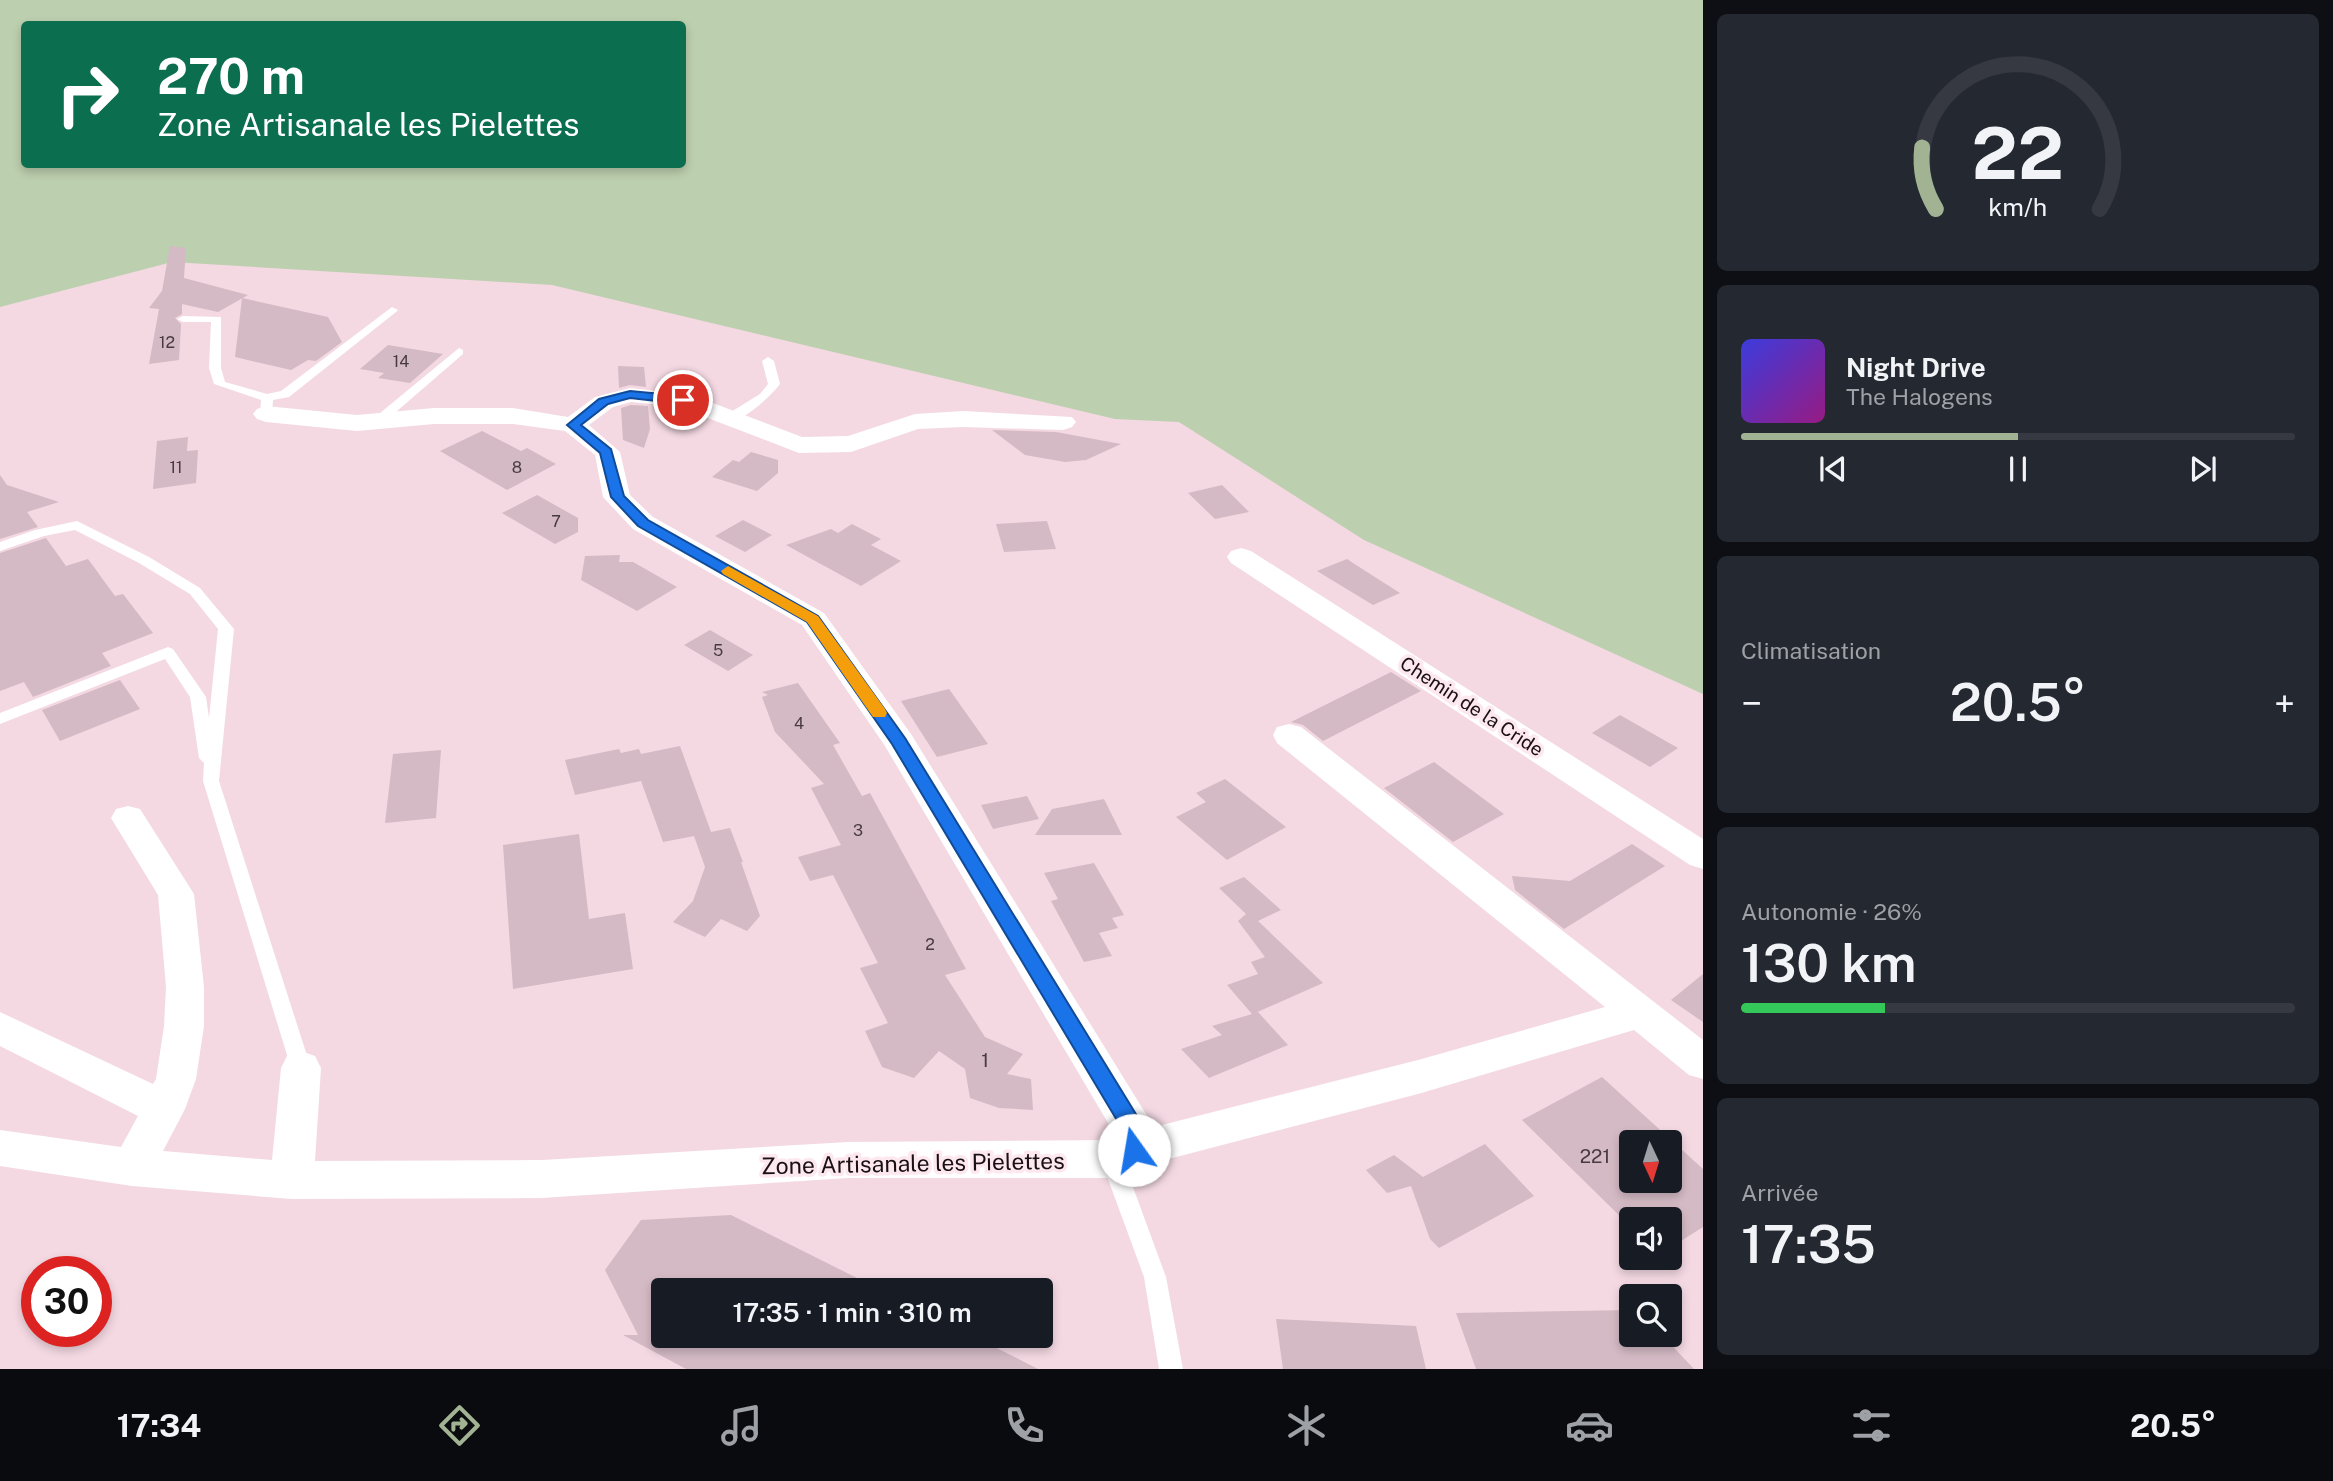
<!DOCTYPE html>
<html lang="fr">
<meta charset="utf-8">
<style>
:root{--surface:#171b24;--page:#242831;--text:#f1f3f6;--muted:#9ea1a6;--line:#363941;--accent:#a2b394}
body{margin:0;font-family:"Public Sans",sans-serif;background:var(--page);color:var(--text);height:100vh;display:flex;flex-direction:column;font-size:26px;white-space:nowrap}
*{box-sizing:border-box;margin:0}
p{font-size:23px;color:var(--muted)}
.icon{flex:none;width:38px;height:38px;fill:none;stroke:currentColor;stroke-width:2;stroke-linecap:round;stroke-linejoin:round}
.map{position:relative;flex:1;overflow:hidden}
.panel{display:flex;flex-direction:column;gap:14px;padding:14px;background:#0d0f14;width:630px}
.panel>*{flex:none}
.banner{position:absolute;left:21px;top:21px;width:665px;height:147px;border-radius:7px;box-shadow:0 4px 10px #0003;background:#0b6e4f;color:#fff;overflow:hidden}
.needle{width:46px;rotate:176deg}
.buttons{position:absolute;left:1619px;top:1130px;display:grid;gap:14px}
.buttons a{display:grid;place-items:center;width:63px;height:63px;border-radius:7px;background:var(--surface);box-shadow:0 4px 10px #0003;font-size:35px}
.speed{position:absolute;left:21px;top:1256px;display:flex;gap:14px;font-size:35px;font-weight:700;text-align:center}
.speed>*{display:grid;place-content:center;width:91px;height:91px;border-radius:50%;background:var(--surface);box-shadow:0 4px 10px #0003;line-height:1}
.speed .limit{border:10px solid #d22;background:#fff;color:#111}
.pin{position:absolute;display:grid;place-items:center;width:60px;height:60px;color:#fff;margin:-30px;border:4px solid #fff;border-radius:50%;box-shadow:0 2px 7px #0007}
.me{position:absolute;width:77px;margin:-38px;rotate:347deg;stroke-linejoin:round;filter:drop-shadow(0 0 5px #0008)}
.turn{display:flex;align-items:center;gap:24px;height:147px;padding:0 21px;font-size:32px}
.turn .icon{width:91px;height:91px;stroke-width:2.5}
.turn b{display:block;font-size:49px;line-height:60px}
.big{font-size:52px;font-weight:600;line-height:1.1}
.panel .card{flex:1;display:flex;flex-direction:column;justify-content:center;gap:10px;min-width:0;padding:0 24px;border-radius:10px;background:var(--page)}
.panel .dial{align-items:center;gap:0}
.dial svg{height:182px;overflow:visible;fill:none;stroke:var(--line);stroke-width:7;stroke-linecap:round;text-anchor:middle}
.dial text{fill:var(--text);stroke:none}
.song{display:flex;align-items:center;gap:21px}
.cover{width:84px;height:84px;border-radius:10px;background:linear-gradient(135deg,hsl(240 70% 55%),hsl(310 70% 35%))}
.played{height:7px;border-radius:4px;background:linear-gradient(90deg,var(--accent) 50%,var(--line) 50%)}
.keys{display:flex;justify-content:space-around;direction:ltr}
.heat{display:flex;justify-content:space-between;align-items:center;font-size:38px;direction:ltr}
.charge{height:10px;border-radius:5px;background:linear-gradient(90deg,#34c759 26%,var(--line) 0)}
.trip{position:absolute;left:651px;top:1278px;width:402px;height:70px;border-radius:7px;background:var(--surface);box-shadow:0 4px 10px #0003;font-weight:600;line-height:70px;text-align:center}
.dock{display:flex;height:112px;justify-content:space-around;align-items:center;background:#090b0e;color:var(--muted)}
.dock .icon{width:49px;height:49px}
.dock .active{color:var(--accent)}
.dock b{font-size:32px;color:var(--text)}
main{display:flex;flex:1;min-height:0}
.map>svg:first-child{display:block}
.green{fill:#bccfae;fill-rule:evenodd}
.building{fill:#d4bac4;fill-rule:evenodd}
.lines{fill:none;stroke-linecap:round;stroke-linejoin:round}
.lane{fill:#fff;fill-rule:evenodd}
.street{fill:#fff;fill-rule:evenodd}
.route{fill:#1a73e8;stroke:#114b97;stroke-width:2}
.slow{fill:#f59e0b}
.labels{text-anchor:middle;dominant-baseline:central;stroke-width:7;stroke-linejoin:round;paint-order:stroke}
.number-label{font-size:16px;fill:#483a40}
.street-label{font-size:19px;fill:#191014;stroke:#fee8f0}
.near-number-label{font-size:19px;fill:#483a40}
.near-street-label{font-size:23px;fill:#191014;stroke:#fee8f0}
</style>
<main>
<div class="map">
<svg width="1703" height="1369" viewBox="0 0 1703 1369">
<rect width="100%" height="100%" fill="#f4d9e3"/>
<path class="green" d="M0,0H1703V694L1364,540L1179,422L1115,419L552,285L172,262L0,307ZM24,24H682V164H24Z"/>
<path class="building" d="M170,246L186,248L184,278L248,295L218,312L182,304V314L175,318L181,324L179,360L149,364L159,309L149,308L162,291Z
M242,298L328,317L342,342L316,361L308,360L291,370L235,357Z
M388,345L443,354L410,383L378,378L384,373L360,369Z
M618,366L644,367L646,387L630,385L619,388Z
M631,405L648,406L650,429L644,448L623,440L621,408Z
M992,430L1056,432L1121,444L1086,460L1065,462L1025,455Z
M482,431L521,451L527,448L556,464L507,490L440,451Z
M188,437L187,451L198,450L196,483L153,489L157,441Z
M751,452L778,460V473L757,491L712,477L733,460L739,462Z
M0,475L7,485L59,502L27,512L38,527L0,539Z
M1222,485L1249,512L1215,519L1188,493Z
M537,495L578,518V532L555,544L502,513Z
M743,520L772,535L745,552L715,536Z
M1047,521L1056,549L1004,552L996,524Z
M852,524L881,539L871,545L901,561L861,586L786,545L831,529L838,533Z
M46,538L66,566L88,559L115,596L123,594L153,633L102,653L111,666L33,697L24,682L0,691V553Z
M620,555L619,562H633L677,587L637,611L581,580L585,556Z
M1347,559L1356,565L1400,593L1373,605L1317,571Z
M710,630L753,655L728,671L684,645Z
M1391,672L1421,691L1323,741L1303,725L1291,722Z
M120,680L140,709L60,741L42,710Z
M798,683L840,743L833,745L862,796L870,793L966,969L945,975L985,1037L1023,1054L1007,1074L1031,1079L1033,1110L999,1108L970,1098L965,1069L939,1051L914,1078L882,1067L865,1031L888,1023L860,968L878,963L833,875L810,881L798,857L841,845L811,788L824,784L775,732L762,697L768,695L762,692Z
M949,689L988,744L937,757L901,701Z
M1620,715L1678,748L1650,767L1592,733Z
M680,746L711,832L730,828L743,862H741L760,916L747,931L721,919L705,937L673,922L693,901L705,867L694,836L663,842L641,781L575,795L565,760L619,749L621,753L639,749L641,754Z
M441,750L436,818L385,823L393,754Z
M1434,762L1504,814L1453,842L1384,788Z
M1225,779L1286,827L1227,860L1176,817L1206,802L1196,793Z
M1027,796L1039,819L993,829L981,805Z
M1104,799L1122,835H1035L1052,809Z
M579,834L589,919L625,913L633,969L513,989L503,845Z
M1632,844L1665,866L1564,929L1515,890L1512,876L1570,881Z
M1094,863L1124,915L1112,918L1118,928L1099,933L1112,956L1084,962L1051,901L1058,899L1044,873Z
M1244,877L1281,910L1258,921L1323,983L1253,1014L1258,1012L1288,1045L1209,1078L1181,1049L1222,1035L1212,1026L1252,1014L1227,985L1258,974L1251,962L1265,957L1238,921L1246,914L1219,888Z
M1703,974V1022L1671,1000Z
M1602,1077L1703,1169V1227L1670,1248V1220H1631V1227L1522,1120ZM1631,1143H1670V1181H1631Z
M1485,1144L1534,1196L1439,1248L1430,1239L1411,1186L1387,1193L1366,1170L1394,1155L1423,1177Z
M731,1215L881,1290H663V1335H971L1038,1369H686L623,1335H638L605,1270L641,1220Z
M1631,1310V1335H1662L1694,1369H1476L1456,1313Z
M1276,1319L1416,1326L1426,1369H1283Z"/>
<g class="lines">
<path class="lane" d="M392,307L398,310L396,312L289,397L273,400L272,414L266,418L260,414L261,400L214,384L209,368L211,322H183L177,319L183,316L221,317V368L225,382L267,394L281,391Z
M459,348L463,350V354L382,424H374V418Z
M768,357L774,361L780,384C770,397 743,423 726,421V415L760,394L768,384L762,361Z
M77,521L149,557L200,588L234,629L219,781L311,1068L308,1074L301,1076L294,1074L291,1068L203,781L204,763L199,758L190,697L165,659L0,724V713L168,647L173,649L206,697L209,718L218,629L190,594L139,563L75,530L44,536L0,551V542L35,530Z
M1112,1151L1120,1154L1123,1160L1166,1277L1183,1369H1159L1144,1277L1101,1160L1104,1154Z"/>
<path class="street" d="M630,388L692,395L802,437L848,436L915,414L963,411L1072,417L1076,422L1072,427L1063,430L963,427L918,429L851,452L799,453L679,407L631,402L613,407L589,425L620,452L630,495L653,517L824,613L911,734L1154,1127L1418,1060L1605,1007L1277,743L1273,735L1277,727L1289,724L1301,727L1703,1040V1079L1689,1075L1634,1030L1418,1094L1142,1166L1112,1178H848L542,1198L292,1199L132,1186L0,1166V1130L121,1147L138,1116L0,1046V1012L153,1084L156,1079L164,1026L166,987L158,895L111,818L116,809L128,806L140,809L194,894L204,987V1026L196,1079L185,1109L163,1151L272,1160L281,1068L287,1056L301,1051L315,1056L321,1068L315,1161L542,1160L848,1142L1113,1140L1114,1133L885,746L802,625L633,529L603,497L595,455L565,431L513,424H434L357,431L266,422L257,419L253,414L257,409L266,406L357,415L434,408H513L568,417L595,397Z
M1241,548L1251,551L1703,839V869L1690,865L1231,563L1227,557L1231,551Z"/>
</g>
<path class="route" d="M630,391L683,396L689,400L683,404L630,398L608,404L581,425L611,449L624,496L648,520L818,616L905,738L1142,1124C1147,1134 1147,1147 1142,1157L1134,1159L1127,1157L1123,1150L1124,1132L892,744L807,622L638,526L611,497L600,453L567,425L599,399Z"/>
<path class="slow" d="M728,566L818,616L885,709L887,713L885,717H873L807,622L723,574L721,571Z"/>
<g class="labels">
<g class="number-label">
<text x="167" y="342">12</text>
<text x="401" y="361">14</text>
<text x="176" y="467">11</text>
<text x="517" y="467">8</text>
<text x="556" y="521">7</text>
<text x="718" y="650">5</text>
<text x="799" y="723">4</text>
<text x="858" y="830">3</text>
<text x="930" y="944">2</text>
</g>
<g class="street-label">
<text transform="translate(1472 706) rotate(33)">Chemin de la Cride</text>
</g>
<g class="near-number-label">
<text x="985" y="1060">1</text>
<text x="1595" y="1156">221</text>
</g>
<g class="near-street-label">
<text transform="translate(913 1163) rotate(-1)">Zone Artisanale les Pielettes</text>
</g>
</g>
</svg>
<div class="buttons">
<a><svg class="needle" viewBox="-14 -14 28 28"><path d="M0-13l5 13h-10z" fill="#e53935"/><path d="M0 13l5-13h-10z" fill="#9ea1a6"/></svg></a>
<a><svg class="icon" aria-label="sound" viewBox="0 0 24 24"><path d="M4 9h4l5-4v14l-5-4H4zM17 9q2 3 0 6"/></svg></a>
<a><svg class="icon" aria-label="search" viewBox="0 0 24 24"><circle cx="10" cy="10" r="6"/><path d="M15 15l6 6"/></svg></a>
</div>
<div class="speed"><div class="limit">30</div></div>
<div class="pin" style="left:683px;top:400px;background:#d93025"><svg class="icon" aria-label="arrive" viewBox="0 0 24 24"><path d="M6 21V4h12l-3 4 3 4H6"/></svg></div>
<svg class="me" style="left:1134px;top:1150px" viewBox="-20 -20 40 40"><circle r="19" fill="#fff"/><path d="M0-13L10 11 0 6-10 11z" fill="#1a73e8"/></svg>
<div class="trip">17:35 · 1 min · 310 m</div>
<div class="banner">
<div class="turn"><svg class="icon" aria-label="right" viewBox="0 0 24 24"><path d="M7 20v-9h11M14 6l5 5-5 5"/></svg><div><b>270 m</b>Zone Artisanale les Pielettes</div></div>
</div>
</div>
<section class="panel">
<div class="card dial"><svg viewBox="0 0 100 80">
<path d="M14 69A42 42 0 1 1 86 69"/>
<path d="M14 69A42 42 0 0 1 8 42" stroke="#a2b394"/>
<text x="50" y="56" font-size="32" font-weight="700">22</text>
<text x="50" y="72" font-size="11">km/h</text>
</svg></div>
<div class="card">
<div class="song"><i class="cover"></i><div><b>Night Drive</b><p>The Halogens</p></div></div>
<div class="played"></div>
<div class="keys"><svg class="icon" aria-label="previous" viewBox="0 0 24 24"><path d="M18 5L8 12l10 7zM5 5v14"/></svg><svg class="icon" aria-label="pause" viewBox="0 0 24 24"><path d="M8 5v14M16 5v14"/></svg><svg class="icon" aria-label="next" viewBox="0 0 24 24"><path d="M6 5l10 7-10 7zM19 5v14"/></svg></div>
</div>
<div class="card"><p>Climatisation</p>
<div class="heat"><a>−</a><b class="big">20.5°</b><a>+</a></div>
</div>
<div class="card"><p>Autonomie · 26%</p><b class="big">130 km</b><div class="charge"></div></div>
<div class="card"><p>Arrivée</p><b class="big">17:35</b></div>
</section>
</main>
<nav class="dock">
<b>17:34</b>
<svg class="icon active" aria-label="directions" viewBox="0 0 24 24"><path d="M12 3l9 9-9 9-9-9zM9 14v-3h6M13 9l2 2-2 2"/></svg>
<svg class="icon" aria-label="music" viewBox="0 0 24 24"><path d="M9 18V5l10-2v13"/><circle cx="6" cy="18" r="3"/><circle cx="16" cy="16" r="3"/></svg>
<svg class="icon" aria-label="phone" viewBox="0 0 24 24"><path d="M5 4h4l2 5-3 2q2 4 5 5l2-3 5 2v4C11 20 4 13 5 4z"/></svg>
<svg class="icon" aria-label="climate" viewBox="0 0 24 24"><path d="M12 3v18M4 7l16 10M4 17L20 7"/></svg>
<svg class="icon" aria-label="car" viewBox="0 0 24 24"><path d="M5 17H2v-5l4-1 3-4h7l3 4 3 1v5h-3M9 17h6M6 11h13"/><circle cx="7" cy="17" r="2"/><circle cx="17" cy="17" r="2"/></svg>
<svg class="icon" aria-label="filters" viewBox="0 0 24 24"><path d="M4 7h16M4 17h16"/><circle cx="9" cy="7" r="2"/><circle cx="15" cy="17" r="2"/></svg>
<b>20.5°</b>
</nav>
